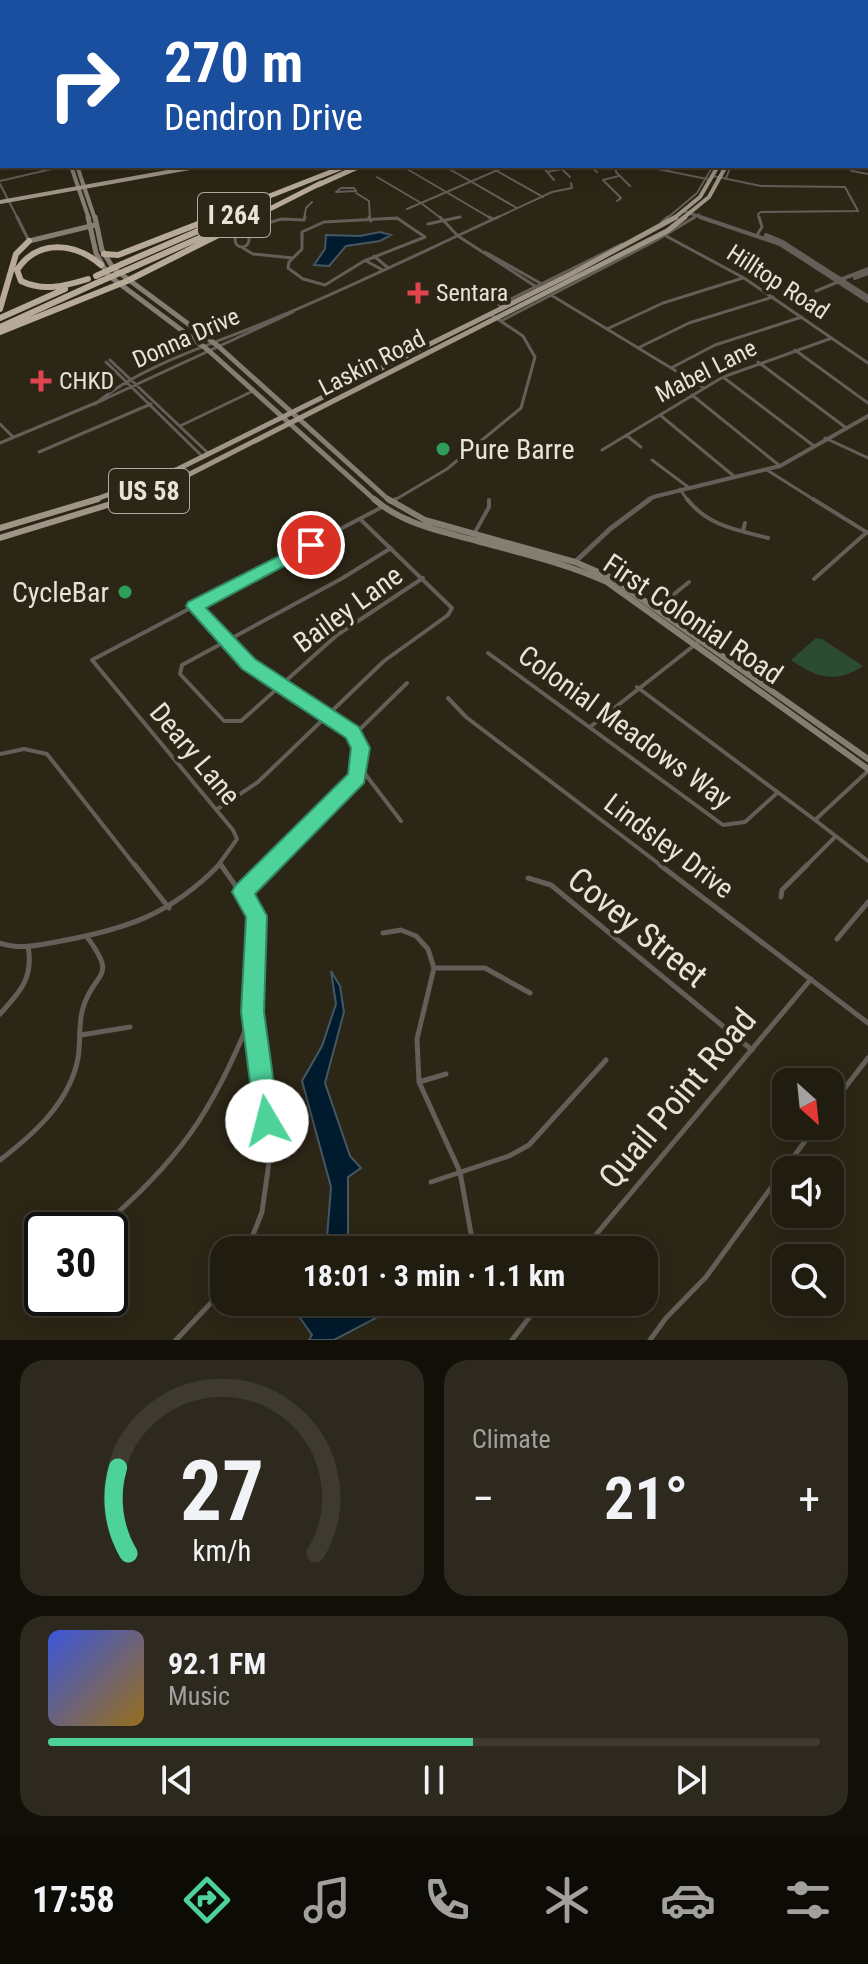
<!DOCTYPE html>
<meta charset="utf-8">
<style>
:root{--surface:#211c10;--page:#2d291e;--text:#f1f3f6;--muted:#a2a19f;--line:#3e3a30;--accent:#4dd39a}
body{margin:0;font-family:"Roboto Condensed",sans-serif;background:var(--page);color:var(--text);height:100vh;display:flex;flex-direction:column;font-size:30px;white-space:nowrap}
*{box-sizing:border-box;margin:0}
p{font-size:26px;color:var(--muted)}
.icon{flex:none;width:44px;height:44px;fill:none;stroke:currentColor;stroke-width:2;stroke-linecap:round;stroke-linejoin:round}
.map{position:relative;height:1340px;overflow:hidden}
.sheet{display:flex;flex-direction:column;gap:20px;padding:20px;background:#120f09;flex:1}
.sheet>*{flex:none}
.top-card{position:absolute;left:0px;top:0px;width:868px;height:168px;box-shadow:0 4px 20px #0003,0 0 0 2px var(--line);background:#1a4fa0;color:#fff;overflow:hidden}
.needle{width:52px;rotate:153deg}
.fabs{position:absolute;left:772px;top:1068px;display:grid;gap:16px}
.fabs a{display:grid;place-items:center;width:72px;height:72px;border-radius:16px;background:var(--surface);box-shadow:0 4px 20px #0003,0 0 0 2px var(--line);font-size:40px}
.speed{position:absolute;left:24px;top:1212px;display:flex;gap:16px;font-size:40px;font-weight:700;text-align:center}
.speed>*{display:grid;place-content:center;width:104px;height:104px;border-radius:50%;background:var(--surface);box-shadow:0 4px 20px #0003,0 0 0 2px var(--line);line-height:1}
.speed .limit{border:4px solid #111;border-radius:12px;background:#fff;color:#111}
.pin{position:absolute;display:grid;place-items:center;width:68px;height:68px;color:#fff;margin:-34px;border:4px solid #fff;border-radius:50%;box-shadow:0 2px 8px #0007}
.me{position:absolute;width:88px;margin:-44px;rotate:352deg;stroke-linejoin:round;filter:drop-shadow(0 0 6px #0008)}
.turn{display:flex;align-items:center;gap:28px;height:168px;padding:0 32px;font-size:36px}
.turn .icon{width:104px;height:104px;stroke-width:2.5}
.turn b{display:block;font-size:56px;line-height:68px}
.big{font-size:60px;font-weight:700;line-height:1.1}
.sheet .card{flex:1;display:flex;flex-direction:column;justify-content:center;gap:12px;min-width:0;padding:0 28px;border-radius:24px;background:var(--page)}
.sheet .dial{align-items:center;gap:0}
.dial svg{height:208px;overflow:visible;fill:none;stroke:var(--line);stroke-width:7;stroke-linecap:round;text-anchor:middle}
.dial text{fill:var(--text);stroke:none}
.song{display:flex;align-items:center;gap:24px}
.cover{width:96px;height:96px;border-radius:12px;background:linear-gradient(135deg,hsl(230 70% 55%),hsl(40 70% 35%))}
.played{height:8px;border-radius:4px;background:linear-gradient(90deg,var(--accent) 55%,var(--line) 55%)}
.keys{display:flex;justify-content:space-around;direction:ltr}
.heat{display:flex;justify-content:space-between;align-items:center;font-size:44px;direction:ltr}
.sheet .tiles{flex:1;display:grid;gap:20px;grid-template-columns:1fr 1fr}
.card:last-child{grid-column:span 2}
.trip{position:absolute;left:210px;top:1236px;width:448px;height:80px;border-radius:24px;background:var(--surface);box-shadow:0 4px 20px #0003,0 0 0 2px var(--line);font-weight:700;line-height:80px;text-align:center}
.tabs{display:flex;height:128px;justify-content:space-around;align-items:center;background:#0d0b06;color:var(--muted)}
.tabs .icon{width:56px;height:56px}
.tabs .selected{color:var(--accent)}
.tabs b{font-size:36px;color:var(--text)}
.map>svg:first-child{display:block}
.green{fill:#2b4b33}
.water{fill:#001b2d;stroke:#455761;stroke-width:2}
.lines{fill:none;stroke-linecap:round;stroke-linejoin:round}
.minor-far3{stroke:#635e57;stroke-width:2}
.minor-far2{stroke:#635e57;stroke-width:3}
.minor-far1{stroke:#635e57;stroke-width:4}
.minor{stroke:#635e57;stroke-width:5}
.tertiary-far2{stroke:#635e57;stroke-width:3}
.tertiary-far1{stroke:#635e57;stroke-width:4}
.tertiary{stroke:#635e57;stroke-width:5}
.secondary-far2{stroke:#857d72;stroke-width:4}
.secondary-far1{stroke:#857d72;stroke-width:5}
.secondary{stroke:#857d72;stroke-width:6}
.primary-far2{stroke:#9f9587;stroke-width:4}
.primary-far1{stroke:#9f9587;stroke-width:5}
.primary{stroke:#9f9587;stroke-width:6}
.motorway-far1{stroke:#b7aa99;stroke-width:5}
.motorway{stroke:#b7aa99;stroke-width:6}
.motorway-bridge{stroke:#b7aa99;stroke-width:6}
.route{fill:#4dd39a;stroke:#328964;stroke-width:2}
.health-dot{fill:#e0444e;stroke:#2c2616;stroke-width:3}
.leisure-dot{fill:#2e9e5b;stroke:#2c2616;stroke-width:3}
.labels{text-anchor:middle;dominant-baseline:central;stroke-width:8;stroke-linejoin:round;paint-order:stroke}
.far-street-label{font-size:24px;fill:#e7e3d9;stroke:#2c2616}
.far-poi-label{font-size:24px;fill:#e7e3d9;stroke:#2c2616;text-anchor:start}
.shield{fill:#2c2616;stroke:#afaa9e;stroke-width:2}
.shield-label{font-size:26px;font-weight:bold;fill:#e7e3d9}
.poi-label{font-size:28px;fill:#e7e3d9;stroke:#2c2616;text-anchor:start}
.street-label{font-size:28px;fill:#e7e3d9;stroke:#2c2616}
.near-street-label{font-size:34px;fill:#e7e3d9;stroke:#2c2616}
</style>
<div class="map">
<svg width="868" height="1340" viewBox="0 0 868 1340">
<rect width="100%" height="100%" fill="#2c2616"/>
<path class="green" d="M816,638L822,639L863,666C836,684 816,678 791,660Z"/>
<path class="water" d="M380,232L391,235L380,241L346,246L329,266L314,265L325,249L326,235L360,236Z
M331,971L340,986L344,1012L325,1083L350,1156L361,1168L348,1177V1250H326L331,1187L302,1081L322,1046L336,1004Z
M322,1302H348L349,1313L380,1309L381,1311L376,1318L334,1340H309L312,1335L296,1312L299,1307L318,1313Z"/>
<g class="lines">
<path class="minor-far3" d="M304,0L309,2
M639,0L642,2
M402,166L492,219
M444,166L517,208
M488,166L543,197
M542,166L554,180
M559,166L570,177
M590,166L597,172
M616,166V172L630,186
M643,166L707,179
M846,166L852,171L868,174
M547,172L576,166
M713,176L761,186L845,187L858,211L761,212L758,214L759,219
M377,177L421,203L507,166
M726,178L731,166
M0,181L56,168
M0,184L18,219
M341,188H354L356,191L336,192Z
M356,193L369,201L370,219
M617,201L621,198L603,180L619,176
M407,209L421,203L442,219
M304,219L306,208L312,202
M387,219H398
M452,219L460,217
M494,219L552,192L572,188L571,183
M666,219L697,193L713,166
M691,219L699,214"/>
<path class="minor-far2" d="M17,217L29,241
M369,217L371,221
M440,217L458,236L538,288
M489,217L493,219
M397,218L425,237L364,261L325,285L303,279L288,268L289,262L302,249V232L324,222Z
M662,222L668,217
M265,224L281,219L304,220L305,217
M428,224L460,217
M235 240a7 7 0 1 1 14 0a7 7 0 1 1-14 0Z
M757,235L762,227L759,217
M666,236L744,278L868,363
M243,248L253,254L293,258
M485,252L540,283
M374,256L387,267
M366,261L381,269
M816,291L838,282
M551,295L704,388
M503,308L499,305L622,244
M501,321L655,241L695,217
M607,329L663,303L743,278
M638,348L689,323L773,297
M795,350L868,403
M110,360L209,454
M106,362L203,457
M758,362L845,427
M671,368L715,345L802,317
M723,377L814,446
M692,395L780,466
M95,404C144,363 218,343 276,318C351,287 424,251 498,217
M660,415L735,477
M0,424L13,437
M180,426L253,391
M626,435L641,447
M825,438L868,458
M0,443L105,399L293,312
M602,450L723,377L832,338
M39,452L151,404
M652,460L688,487
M767,470L816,501
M680,489L688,501
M393,501L447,469L521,408L535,357L523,336L490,314"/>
<path class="minor-far1" d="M687,499C708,526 737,530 768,538
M813,499L868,533
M391,502L396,499
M743,531L745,523
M474,534L489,507V500
M391,548L341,579L182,665L180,674L224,721H241L337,635L423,578
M814,579L867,532
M194,606L254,668L354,735L360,743L359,766L401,821
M657,608L689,582
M488,653L723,825L745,822L776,794
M637,687L815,820L868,771
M448,698L466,717L663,867
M590,727L701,640
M354,735L407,683
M0,754L24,749L47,754L136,867
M216,810L258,782L384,661L448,615L452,608L360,519
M815,820L868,861
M220,863L223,867
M217,867L237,839L233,830L92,660L384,506
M268,867L357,777L359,767
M805,867L836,836"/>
<path class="minor" d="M135,865L169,908
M221,865L257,916L253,1012L271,1148L262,1212L247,1250
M660,865L868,1023
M528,878L551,885L752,1050
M243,892L270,865
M781,897L782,890L807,865
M383,933L401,930L416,936L428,949L434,968L417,1039L419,1082L460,1172L474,1250
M837,939L868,902
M0,943C21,950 40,945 61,941C127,929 171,914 219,865
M434,968H485L530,993
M0,1014C20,992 34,978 28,946
M81,1035L130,1027
M419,1082L446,1074
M830,1107L868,1058
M0,1160C34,1134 70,1102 78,1058C81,1041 78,1024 83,1008C94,970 119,980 87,937
M431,1182L509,1156L529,1145L606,1060
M98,1230C179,1161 213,1112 252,1014
M583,1250L811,979
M517,1302L529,1316
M176,1340L224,1289
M512,1340L541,1302
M650,1340L666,1318L706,1277L816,1126"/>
<path class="tertiary-far2" d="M462,2L468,0
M684,211L706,219"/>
<path class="tertiary-far1" d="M700,217L780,244L868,301
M766,235L781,241L868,297
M855,278L868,273
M842,279L868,269
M648,501L653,497L780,466L868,416"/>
<path class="tertiary" d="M575,562L610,529L650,499"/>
<path class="secondary-far2" d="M71,166L89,219
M77,166L95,219"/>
<path class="secondary-far1" d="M88,217L96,253L108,275L208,350L376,501
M95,217L102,250L113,268L218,346L390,501
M29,241L95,225"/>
<path class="secondary" d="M374,499C402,524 441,531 477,541C521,553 565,563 607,582L868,769
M388,499L425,520L575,562L612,578L868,759"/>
<path class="primary-far2" d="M863,2L866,0
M0,202L201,166
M673,219L700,197L718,166
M682,219L709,197L726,166"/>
<path class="primary-far1" d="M91,501L178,469L571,274L676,217
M122,501L182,478L667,231L685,217"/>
<path class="primary" d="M0,528L98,499
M0,538L127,499"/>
<path class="motorway-far1" d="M820,2L826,0
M834,2L840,0
M318,185L360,166
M211,219L346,166
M250,219L321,183"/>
<path class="motorway" d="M104,254L118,255L216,217
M122,264L221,221
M127,270L222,228
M88,279C65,286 44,292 21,281L17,270C38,238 76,243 101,265
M0,309L16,254L29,241
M0,318L65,289
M0,327L101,281
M0,332L127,281L254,217"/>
<path class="motorway-bridge" d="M96,276L122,264
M101,281L127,270"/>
</g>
<path class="route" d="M311,540L316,541L319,545L316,549L206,608L255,659L359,727L370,748L364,783L255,894L267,916L264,1012L279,1121L276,1129L267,1133L259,1129L255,1121L241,1012L246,917L232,892L235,886L348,774L351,748L346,738L242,669L186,606L188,602Z"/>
<g class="health-dot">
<path d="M414 281h8v8h8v8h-8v8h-8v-8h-8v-8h8z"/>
<path d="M37 369h8v8h8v8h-8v8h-8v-8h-8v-8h8z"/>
</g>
<g class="leisure-dot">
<circle cx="443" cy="449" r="8"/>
<circle cx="125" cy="592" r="8"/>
</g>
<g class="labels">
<g class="far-street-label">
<text transform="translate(778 282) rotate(33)">Hilltop Road</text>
<text transform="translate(186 338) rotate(-24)">Donna Drive</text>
<text transform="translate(372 363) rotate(-27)">Laskin Road</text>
<text transform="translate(706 371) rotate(-27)">Mabel Lane</text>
</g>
<g class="far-poi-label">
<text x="436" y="293">Sentara</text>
<text x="59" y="381">CHKD</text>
</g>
<g class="shield">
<rect x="198" y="193" width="72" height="44" rx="6"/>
<rect x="109" y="469" width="80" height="44" rx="6"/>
</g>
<g class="shield-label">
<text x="234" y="215">I 264</text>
<text x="149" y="491">US 58</text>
</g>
<g class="poi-label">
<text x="459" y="449">Pure Barre</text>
<text x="109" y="592" text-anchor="end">CycleBar</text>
</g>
<g class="street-label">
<text transform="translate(348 609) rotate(-36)">Bailey Lane</text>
<text transform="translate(693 619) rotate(34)">First Colonial Road</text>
<text transform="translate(625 727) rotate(36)">Colonial Meadows Way</text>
<text transform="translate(195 754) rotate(50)">Deary Lane</text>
<text transform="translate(669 846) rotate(37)">Lindsley Drive</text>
</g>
<g class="near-street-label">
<text transform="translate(638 927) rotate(39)">Covey Street</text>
<text transform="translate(677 1098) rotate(-50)">Quail Point Road</text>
</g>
</g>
</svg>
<div class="fabs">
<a><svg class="needle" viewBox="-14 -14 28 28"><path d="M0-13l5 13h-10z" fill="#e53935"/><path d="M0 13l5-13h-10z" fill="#a2a19f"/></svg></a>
<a><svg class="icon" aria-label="sound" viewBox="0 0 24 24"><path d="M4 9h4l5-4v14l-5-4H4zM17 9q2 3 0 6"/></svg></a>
<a><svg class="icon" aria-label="search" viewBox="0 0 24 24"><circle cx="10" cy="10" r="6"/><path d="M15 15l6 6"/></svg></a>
</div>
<div class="speed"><div class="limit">30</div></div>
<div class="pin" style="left:311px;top:545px;background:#d93025"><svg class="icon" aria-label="arrive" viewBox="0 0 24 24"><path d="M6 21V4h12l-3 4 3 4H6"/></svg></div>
<svg class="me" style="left:267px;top:1121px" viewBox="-20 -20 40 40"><circle r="19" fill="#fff"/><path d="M0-13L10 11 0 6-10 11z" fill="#4dd39a"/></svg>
<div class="trip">18:01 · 3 min · 1.1 km</div>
<div class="top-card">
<div class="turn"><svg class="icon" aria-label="right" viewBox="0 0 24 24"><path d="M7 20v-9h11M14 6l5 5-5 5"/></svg><div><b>270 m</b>Dendron Drive</div></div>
</div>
</div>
<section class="sheet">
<div class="tiles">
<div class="card dial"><svg viewBox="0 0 100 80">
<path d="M14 69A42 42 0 1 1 86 69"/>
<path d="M14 69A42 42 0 0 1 10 36" stroke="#4dd39a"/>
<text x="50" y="56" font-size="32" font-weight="700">27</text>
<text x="50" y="72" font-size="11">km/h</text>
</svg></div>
<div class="card"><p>Climate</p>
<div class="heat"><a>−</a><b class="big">21°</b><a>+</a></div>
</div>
<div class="card">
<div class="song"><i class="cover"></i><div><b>92.1 FM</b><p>Music</p></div></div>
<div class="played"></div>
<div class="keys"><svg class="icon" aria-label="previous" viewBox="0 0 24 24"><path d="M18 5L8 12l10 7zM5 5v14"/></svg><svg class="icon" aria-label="pause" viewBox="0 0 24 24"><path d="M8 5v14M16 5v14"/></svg><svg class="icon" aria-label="next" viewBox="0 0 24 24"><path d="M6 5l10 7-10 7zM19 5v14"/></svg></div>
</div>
</div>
</section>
<nav class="tabs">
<b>17:58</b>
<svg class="icon selected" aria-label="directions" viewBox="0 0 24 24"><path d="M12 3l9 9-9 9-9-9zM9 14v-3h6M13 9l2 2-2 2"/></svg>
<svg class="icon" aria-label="music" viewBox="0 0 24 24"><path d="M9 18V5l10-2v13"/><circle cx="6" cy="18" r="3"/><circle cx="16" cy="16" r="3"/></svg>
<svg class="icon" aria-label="phone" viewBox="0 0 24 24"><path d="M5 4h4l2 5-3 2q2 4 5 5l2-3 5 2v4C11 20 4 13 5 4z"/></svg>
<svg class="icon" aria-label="climate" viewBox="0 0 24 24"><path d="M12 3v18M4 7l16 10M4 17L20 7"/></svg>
<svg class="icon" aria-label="car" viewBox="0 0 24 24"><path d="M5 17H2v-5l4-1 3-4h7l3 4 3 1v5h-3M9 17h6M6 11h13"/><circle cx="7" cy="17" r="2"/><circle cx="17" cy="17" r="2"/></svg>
<svg class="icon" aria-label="filters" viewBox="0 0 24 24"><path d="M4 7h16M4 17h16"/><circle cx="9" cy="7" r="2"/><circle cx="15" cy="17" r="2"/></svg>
</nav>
